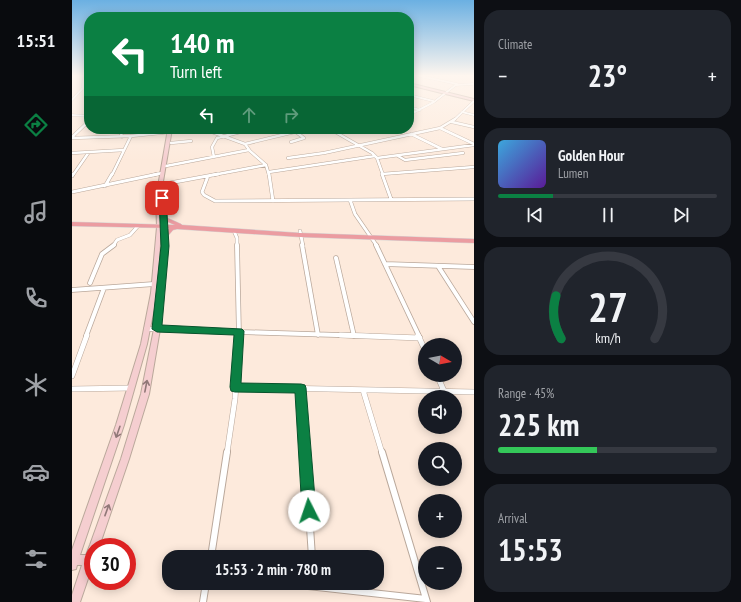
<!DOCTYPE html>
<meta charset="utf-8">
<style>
:root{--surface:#171b24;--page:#20242c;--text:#f1f3f6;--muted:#9ea1a6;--line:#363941;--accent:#0b8043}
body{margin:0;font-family:"PT Sans Narrow",sans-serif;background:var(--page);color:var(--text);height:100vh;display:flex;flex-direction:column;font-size:15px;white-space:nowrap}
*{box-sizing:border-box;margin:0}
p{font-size:13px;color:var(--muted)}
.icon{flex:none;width:22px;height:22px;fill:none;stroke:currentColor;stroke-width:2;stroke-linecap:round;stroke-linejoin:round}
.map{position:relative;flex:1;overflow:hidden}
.side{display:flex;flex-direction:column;gap:10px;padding:10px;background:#0d0f14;width:267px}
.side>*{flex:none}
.guide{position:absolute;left:12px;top:12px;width:330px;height:122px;border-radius:16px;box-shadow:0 2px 10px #0003;background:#0b8043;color:#fff;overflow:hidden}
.needle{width:26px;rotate:100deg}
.controls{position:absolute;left:346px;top:338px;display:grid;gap:8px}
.controls a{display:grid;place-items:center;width:44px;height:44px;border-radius:50%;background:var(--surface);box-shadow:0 2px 10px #0003;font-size:20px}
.speed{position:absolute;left:12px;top:538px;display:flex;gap:8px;font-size:20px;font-weight:700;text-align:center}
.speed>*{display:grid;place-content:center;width:52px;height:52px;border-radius:50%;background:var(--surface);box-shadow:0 2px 10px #0003;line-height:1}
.speed .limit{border:6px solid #d22;background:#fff;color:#111}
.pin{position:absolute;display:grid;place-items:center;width:34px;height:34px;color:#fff;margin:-17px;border-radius:8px;box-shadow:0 2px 6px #0006}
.me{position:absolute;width:44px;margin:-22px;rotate:356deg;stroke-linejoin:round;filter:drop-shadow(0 0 3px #0008)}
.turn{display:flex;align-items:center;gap:14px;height:84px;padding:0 20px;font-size:18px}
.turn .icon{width:52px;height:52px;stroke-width:2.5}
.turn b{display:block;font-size:28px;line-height:34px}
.lanes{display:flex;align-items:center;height:38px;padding:0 20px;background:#0003;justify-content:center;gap:20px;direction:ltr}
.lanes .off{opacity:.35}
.big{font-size:30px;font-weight:800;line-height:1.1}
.side .tile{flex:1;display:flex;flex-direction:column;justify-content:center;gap:6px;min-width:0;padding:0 14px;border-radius:16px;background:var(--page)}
.side .dial{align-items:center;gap:0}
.dial svg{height:104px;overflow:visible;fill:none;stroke:var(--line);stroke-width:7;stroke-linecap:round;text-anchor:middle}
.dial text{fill:var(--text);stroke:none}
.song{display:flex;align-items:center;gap:12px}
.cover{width:48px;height:48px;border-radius:6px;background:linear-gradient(135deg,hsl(200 70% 55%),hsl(270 70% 35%))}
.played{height:4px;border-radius:2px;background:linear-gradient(90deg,var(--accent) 25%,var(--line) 25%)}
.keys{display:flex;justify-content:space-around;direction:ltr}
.heat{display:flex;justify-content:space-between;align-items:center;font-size:22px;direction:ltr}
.charge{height:6px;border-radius:3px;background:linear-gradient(90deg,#34c759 45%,var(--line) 0)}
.trip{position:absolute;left:90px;top:550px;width:222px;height:40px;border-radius:16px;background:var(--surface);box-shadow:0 2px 10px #0003;font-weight:800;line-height:40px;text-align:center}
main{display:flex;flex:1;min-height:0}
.tab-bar{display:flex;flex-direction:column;width:72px;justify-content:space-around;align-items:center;background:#090b0e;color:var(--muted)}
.tab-bar .icon{width:28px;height:28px}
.tab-bar .on{color:var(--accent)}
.tab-bar b{font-size:18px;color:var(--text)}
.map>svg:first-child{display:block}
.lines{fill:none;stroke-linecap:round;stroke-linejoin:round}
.street-far5-casing{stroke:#baa89b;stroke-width:2.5}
.street-far4-casing{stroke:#baa89b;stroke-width:3.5}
.street-far3-casing{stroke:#baa89b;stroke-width:4}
.street-far2-casing{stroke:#baa89b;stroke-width:5.5}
.street-far1-casing{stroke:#baa89b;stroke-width:6}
.street-casing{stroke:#baa89b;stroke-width:8}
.secondary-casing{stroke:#baa89b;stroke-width:2}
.primary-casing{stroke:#d5d4d3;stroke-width:1}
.street-far5{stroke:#fff;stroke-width:2}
.street-far4{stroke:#fff;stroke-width:2.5}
.street-far3{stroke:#fff;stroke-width:3}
.street-far2{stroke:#fff;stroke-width:4}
.street-far1{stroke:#fff;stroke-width:5}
.street{stroke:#fff;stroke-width:6}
.secondary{fill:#f5ced0;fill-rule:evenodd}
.primary{fill:#eb9ca1;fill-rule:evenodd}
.oneway{stroke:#917878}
.route{fill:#0b8043;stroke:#07532c}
</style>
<main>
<nav class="tab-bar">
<b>15:51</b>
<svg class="icon on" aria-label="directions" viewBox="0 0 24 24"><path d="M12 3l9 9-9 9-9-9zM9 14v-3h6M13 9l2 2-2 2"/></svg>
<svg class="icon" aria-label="music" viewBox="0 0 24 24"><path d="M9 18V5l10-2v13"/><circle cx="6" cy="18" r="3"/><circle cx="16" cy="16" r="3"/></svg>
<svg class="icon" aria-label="phone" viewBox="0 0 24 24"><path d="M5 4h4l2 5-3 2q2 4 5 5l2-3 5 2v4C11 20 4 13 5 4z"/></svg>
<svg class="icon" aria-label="climate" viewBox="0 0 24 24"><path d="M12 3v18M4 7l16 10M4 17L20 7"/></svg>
<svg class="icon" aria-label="car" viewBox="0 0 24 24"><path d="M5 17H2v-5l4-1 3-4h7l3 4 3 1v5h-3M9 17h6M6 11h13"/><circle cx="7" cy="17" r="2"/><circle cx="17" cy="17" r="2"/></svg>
<svg class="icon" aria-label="filters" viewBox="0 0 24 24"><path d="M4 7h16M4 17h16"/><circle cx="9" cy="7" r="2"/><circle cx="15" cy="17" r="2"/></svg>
</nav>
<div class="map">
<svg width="402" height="602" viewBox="0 0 402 602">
<rect width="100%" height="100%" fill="#fdeadc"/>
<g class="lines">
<g class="street-far5-casing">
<path id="street-far5" d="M384,85L401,84
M337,95L361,101
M0,100L11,88V81L14,76
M337,107L348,110
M390,112L402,115
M0,115L17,116
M337,115L362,102L385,84L348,76
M382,120L402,101"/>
</g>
<g class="street-far4-casing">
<path id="street-far4" d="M380,122L402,127
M368,128L402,144
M48,129L50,137
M132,129L173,144L178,151L194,165L197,175
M258,129L300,153L305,158L311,175
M101,131L112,129
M264,132L279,129
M339,134L370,149
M0,137L17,121
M0,138L59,136L98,132
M219,142L232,138L224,132
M99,143L119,141
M173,144L235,129
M0,153L52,150
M326,156L333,160L391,153
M142,157L140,147L145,138L180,129
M216,158L252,153L368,128L383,119
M305,158L402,145
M94,166L177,150
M197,172L303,156
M310,174L402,167
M1,175L17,152
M40,175L59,136
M81,175L90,173
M141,175L194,165"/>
</g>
<g class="street-far3-casing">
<path id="street-far3" d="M197,174L201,201
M310,174L319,199
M0,176L1,174
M136,176L130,192L132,195L143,201L402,199
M92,184L146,174
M33,186L40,174
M0,192L86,174
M278,200L283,214L305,246
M162,231L165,238V246
M228,231L231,246
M41,246L45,240L58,235L66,226"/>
</g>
<g class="street-far2-casing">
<path id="street-far2" d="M165,245L167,336
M230,245L246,335
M304,245L347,336
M264,258L282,336
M313,264L402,267
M366,266L402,322
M18,283L30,254L42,245
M0,290L82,284
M74,329L298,336
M14,336L32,288"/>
</g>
<g class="street-far1-casing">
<path id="street-far1" d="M268,335L348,338
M346,335L353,350
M365,375L372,391
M0,376L15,335
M163,387L402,392
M0,389L59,388
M229,389L233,453
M291,390L310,453
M155,453L163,399L167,335"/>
</g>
<g class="street-casing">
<path id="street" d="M233,452L240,557
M310,452L355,602
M139,557L155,452
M209,583L354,599
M131,602L134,583"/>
</g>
<g class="secondary-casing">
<path id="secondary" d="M337,83L402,99V101L337,85Z
M96,129H100L89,193L91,192L93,193L96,246L88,329L77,394L57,459L27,547H21V564L8,602H0V595L10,565H5L4,569L0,570V550L44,425L69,344L79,293L85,227L84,198ZM89,194L90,246L82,329L69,394L49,459L18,545L14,555H8L52,425L75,344L85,293L89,227L88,198Z"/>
</g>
<g class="primary-casing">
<path id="primary" d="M91,216L109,224L110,225L228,233L402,239V243L228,237L105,229L101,230L95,237L93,238L90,236L97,228L0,226V222L103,225L89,219V217Z"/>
</g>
<use href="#street-far5" class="street-far5"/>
<use href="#street-far4" class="street-far4"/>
<use href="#street-far3" class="street-far3"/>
<use href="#street-far2" class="street-far2"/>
<use href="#street-far1" class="street-far1"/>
<use href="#street" class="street"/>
<use href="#secondary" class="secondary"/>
<use href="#primary" class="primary"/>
</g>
<defs><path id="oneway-shaft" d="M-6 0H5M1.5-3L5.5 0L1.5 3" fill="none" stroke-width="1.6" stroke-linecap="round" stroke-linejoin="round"/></defs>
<g class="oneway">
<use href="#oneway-shaft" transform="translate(74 386) rotate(-79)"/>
<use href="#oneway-shaft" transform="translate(46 432) rotate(109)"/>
<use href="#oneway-shaft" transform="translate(35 510) rotate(-70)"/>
</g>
<linearGradient id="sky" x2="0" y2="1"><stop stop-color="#6bb0e2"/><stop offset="0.47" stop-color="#fef6ef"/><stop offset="1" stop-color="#fef6ef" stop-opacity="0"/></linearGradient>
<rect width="402" height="161" fill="url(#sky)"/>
<path class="route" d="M90,196L94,198L97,246L90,325L170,329L172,331L169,383L229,384L233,385L234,388L244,511L242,516L237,518L232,516L230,511L223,393L163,392L159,391L158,387L162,335L85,332L80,329L89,246L87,198Z"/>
</svg>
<div class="controls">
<a><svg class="needle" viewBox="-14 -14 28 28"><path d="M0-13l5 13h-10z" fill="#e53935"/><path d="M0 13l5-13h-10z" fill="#9ea1a6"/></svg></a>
<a><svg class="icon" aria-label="sound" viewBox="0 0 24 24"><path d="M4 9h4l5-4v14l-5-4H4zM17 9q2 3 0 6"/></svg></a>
<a><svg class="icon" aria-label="search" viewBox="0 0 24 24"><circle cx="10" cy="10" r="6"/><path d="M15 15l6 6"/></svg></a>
<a>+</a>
<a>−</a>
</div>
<div class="speed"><div class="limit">30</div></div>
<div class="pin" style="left:90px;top:198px;background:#d93025"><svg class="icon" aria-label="arrive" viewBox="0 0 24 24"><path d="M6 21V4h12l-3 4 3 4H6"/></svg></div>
<svg class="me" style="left:237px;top:511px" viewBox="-20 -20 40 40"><circle r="19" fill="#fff"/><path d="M0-13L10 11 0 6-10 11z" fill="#0b8043"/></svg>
<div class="trip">15:53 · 2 min · 780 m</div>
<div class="guide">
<div class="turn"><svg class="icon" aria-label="left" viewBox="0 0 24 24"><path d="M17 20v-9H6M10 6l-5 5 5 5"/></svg><div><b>140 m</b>Turn left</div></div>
<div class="lanes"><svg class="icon" aria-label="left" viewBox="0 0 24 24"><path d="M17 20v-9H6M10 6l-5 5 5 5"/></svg><svg class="icon off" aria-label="ahead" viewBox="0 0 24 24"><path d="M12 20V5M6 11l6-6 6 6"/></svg><svg class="icon off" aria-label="right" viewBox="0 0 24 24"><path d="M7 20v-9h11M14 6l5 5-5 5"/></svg></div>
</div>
</div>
<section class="side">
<div class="tile"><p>Climate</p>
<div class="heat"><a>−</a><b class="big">23°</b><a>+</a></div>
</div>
<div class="tile">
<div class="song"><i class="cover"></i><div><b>Golden Hour</b><p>Lumen</p></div></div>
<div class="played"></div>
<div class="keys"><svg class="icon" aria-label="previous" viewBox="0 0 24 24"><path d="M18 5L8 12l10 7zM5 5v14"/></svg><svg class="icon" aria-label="pause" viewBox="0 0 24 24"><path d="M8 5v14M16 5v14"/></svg><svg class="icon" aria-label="next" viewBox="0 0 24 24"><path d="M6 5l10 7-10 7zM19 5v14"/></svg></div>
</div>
<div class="tile dial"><svg viewBox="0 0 100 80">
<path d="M14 69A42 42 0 1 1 86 69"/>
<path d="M14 69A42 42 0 0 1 10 36" stroke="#0b8043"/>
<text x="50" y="56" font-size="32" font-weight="700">27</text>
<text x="50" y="72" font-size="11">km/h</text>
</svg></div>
<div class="tile"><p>Range · 45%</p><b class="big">225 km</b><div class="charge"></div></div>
<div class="tile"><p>Arrival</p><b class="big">15:53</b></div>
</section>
</main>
